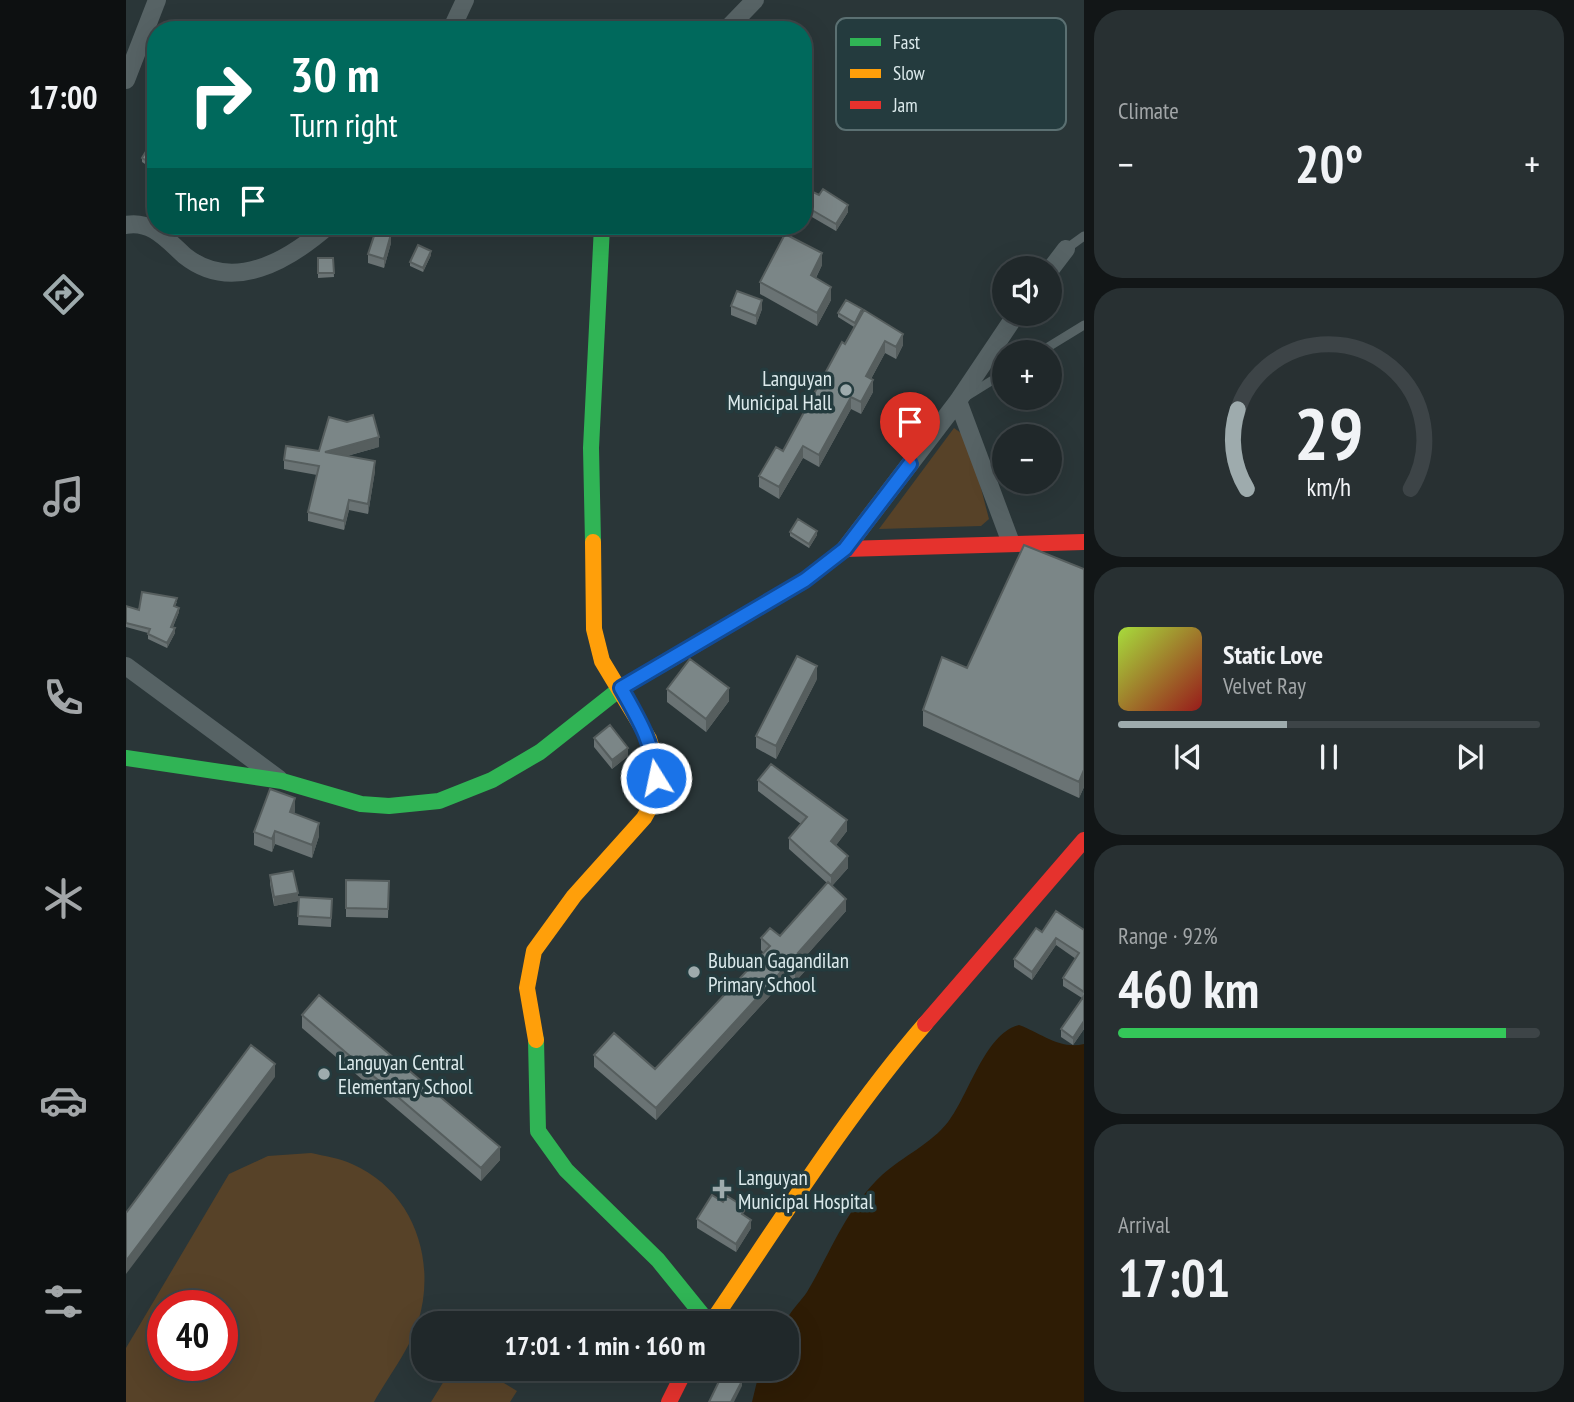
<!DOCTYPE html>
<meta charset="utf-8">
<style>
:root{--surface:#20282a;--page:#283032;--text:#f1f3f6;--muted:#a2a6a8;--line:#3d4447;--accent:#9eabad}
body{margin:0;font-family:"PT Sans Narrow",sans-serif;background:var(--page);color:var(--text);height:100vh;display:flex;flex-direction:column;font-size:26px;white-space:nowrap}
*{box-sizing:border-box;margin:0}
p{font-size:23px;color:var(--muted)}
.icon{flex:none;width:38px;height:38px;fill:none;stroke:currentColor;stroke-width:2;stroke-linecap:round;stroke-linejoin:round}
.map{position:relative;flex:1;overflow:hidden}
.panel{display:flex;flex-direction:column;gap:10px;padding:10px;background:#121617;width:490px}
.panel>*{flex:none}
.hud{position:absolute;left:21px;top:21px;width:665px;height:214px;border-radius:28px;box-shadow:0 7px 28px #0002,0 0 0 2px var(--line);background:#00695c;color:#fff;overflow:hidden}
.fabs{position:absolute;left:866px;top:256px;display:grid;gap:14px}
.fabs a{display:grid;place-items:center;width:70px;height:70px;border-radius:50%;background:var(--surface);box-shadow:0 7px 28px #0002,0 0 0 2px var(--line);font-size:35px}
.speed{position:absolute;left:21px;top:1290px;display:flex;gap:14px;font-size:35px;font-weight:700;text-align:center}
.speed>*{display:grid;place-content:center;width:91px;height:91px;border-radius:50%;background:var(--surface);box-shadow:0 7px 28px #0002,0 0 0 2px var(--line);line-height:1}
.speed .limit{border:10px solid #d22;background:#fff;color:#111}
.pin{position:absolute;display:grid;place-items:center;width:60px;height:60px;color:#fff;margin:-72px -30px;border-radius:50% 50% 50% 0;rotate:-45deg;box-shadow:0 0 7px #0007}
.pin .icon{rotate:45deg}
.me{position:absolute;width:77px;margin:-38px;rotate:350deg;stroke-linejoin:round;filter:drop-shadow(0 0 5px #0008)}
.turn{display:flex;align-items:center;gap:24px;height:147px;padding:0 28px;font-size:32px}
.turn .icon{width:91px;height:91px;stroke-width:2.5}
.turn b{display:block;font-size:49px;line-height:60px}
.then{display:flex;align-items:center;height:66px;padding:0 28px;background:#0003;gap:14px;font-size:26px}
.big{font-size:52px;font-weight:700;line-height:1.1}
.panel .tile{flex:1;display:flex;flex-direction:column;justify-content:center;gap:10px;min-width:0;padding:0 24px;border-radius:28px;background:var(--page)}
.panel .dial{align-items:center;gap:0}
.dial svg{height:182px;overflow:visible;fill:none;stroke:var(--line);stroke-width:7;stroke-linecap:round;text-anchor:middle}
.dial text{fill:var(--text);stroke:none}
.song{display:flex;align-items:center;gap:21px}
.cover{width:84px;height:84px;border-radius:10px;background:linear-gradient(135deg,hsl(80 70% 55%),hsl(0 70% 35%))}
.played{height:7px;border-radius:4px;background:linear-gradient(90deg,var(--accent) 40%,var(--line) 40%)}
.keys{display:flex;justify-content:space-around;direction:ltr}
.heat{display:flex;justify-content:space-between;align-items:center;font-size:38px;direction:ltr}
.charge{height:10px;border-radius:5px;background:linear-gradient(90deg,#34c759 92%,var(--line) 0)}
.trip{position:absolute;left:285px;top:1311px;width:388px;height:70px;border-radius:28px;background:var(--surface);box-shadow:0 7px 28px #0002,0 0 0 2px var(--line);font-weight:700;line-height:70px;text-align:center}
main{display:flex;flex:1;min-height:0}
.dock{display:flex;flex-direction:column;width:126px;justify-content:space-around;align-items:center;background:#0d1011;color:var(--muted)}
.dock .icon{width:49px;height:49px}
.dock .active{color:var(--accent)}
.dock b{font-size:32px;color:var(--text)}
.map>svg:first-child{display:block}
.green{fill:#574228;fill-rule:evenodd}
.water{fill:#2e1c05}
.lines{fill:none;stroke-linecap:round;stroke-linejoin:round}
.lane{stroke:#576365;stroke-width:9}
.street{stroke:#576365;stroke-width:18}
.fast{stroke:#30b455;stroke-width:16}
.slow{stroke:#ff9f0a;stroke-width:16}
.jam{stroke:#e5322d;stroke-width:16}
.wall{fill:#6a7374}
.shaded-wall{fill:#565e5e}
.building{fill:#7b8687;stroke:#565e5e;stroke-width:2}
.route-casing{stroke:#114b97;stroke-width:18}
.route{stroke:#1a73e8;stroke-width:12}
.poi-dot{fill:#9eabad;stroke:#243b3e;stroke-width:2.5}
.labels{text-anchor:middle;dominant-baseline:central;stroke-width:7;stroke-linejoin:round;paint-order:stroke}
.poi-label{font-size:21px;fill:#dceaec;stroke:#243b3e;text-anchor:start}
.key{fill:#243b3e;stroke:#5b7072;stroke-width:2}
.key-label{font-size:19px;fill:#dceaec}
</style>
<main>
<nav class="dock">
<b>17:00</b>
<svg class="icon active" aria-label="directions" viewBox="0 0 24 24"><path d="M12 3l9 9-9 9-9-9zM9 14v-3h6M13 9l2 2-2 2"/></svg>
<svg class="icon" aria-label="music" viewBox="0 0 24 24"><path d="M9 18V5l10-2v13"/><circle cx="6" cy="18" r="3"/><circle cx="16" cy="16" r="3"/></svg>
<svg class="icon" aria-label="phone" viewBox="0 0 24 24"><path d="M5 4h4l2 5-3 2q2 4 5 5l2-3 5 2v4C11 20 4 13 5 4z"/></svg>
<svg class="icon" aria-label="climate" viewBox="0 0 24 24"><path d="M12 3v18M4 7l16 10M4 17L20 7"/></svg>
<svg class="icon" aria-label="car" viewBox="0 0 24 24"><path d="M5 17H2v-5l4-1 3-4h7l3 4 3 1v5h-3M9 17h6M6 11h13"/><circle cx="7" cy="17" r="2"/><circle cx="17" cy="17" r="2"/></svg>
<svg class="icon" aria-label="filters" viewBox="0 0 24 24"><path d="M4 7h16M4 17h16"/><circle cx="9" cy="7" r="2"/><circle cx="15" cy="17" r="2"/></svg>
</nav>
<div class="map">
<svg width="958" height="1402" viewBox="0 0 958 1402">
<rect width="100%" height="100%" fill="#2a3638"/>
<path class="green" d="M828,428L842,438L863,519L855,526L753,529Z
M185,1153C198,1156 214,1158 226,1164C288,1191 311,1261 292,1322C284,1349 262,1377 248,1402H0V1348L103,1174L142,1156ZM37,1306H96V1365H37Z
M326,1368L355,1369L391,1391L384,1402H305Z"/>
<path class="water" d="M893,1025C915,1033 934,1050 958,1044V1402H626L634,1369L662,1368C662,1356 658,1331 660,1322C662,1313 676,1300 681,1292C706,1250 719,1210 756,1175C776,1157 806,1143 822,1122C843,1095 859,1033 893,1025Z"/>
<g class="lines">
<path class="lane" d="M940,249L958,236
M914,352L958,325
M841,396L878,373"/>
<path class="street" d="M325,30L339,0
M600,30L629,0
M0,80L31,0
M0,225C26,220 42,241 59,256C107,294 163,260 202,226
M924,270L940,249
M832,401L885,543
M719,549L832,401L891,313
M0,666L153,779"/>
<path class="fast" d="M467,542L465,448L476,226
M0,758L156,781L235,804L263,806L313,801L366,780L414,752L495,688L547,658
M410,1040L412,1131L440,1170L532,1260L583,1323"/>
<path class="slow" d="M410,1040L401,988L408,951L448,896L518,818L528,800L529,758L523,739L476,661L468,629L467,542
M585,1323C654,1222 719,1117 799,1024"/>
<path class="jam" d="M547,658L679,580L719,549L958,542
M799,1024L958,840
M543,1402L560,1368"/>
</g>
<path class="wall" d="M821,44L850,51L833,66L821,52Z
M30,149V171L16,162V158Z
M679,206L722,212L710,231L679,213Z
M265,243L258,268L242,263V254Z
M305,255L297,272L284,266V262Z
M192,258H207L208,277L192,278Z
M696,265L690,278L705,300L691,326L634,294V282Z
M605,306L636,309L630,325L605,315Z
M736,312L777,345L770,359L759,353L745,379L747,392L735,414L725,409L693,467L677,458L653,499L633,487V476L657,451L728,327L712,317V313Z
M253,447L221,456L249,471L242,514L223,510L218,530L182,521V512L191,475L158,469V460Z
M664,532L691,535L683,548L664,536Z
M958,569V787L953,798L797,726V710L841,668Z
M51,602L49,606L53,612L47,627L49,633L41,648L22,639V633L0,627V606L13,610Z
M691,679L650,759L630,748V736Z
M541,689L603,701L580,732L541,702Z
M468,738L502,756L486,769L468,747Z
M632,780L721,831L710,845L722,868L706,886L720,911L678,958L679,971L669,982L663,975L530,1120L468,1067V1055L529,1069L638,953L635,950V938L654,936L701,883L663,849V838L675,824L632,791Z
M169,811L168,814L193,836L186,858L149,844L146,852L128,845V832Z
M144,875L172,901L148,906L144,884Z
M220,880L263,881L262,918L220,917Z
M173,897L206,899L205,927L172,925Z
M958,930V1029L947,1045L935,1037V1029L956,998L937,986V978L950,959L930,945L906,980L888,967V959L916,932Z
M176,1015L374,1160L355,1181L176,1028Z
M620,1216L625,1228L610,1252L571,1228V1219Z"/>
<path class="shaded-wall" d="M850,43V51L833,66V58Z
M722,205V212L710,231V224Z
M265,234V243L258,268V259Z
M305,251V255L297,272V268Z
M696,253V265L685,287V275Z
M705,287V300L691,326V313Z
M636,300V309L630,325V316Z
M777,334V345L770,359V347Z
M759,341V353L740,388V376Z
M747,380V392L735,414V402Z
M725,397V409L693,467V455Z
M253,437V447L199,462V452Z
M677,446V458L653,499V487Z
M249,461V471L242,514V504Z
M223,500V510L218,530V521Z
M691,531V535L683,548V544Z
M53,608V612L45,631V627Z
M49,628V633L41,648V643Z
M691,666V679L650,759V746Z
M603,688V701L580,732V719Z
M502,748V756L486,769V760Z
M958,770V787L953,798V782Z
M169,798V811L164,825V812Z
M721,820V831L705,852V841Z
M193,823V836L186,858V845Z
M149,831V844L146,852V839Z
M722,856V868L705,887V876Z
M172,893V901L148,906V897Z
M720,899V911L672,965V953Z
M930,938V945L906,980V972Z
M679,959V971L669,982V970Z
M663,963V975L530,1120V1108Z
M958,1021V1029L947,1045V1038Z
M149,1064V1077L0,1274V1261Z
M374,1147V1160L355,1181V1168Z
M625,1220V1228L610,1252V1244Z
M616,1381V1386L608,1402H605Z"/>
<path class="building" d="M24,145L30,149V166L16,158Z
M697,189L722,205L710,224L679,206L687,192L693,195Z
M250,230L265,234L258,259L242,254Z
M659,234L696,253L685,275L705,287L691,313L634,282Z
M292,245L305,251L297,268L284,262Z
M192,258H207L208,273H192Z
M611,291L636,300L630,316L605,306Z
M720,300L736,309L729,323L712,313Z
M738,310L777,334L770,347L759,341L740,376L747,380L735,402L725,397L693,455L677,446L653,487L633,476L650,447L657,451L716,342L719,344Z
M247,415L253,437L199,452L249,461L242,504L223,500L218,521L182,512L193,466L158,460L160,446L193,451L203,417L221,422Z
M672,519L691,531L683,544L664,532Z
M898,545L958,569V770L953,782L797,710L816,657L841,668Z
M16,592L51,598L48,606L53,608L45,627L49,628L41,643L22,634L24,629L0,623V606L13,610Z
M671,656L691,666L650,746L630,736Z
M564,659L603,688L580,719L541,689Z
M484,725L502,748L486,760L468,738Z
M645,764L721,820L705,841L722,856L705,876L663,838L681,817L632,780Z
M144,789L169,798L164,812L193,823L186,845L149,831L146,839L128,832Z
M167,871L172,893L148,897L144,875Z
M220,880L263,881L262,909L220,908Z
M702,882L720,899L672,953L679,959L669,970L663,963L530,1108L468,1055L488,1033L529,1069L644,946L635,938L644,928L654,936Z
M173,897L206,899L205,918L172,916Z
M930,911L958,930V992L937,978L953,953L930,938L906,972L888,959L910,928L916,932Z
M193,995L374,1147L355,1168L176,1015Z
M958,996V1021L947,1038L935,1029Z
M125,1045L149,1064L0,1261V1213Z
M586,1195L597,1202L601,1196L620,1208L616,1214L625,1220L610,1244L571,1219Z
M598,1371L616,1381L605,1402H583Z"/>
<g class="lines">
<g class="route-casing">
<path id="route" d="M530,778C528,744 512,718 495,688L679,580L719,549L784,464"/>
</g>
<use href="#route" class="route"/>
</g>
<g class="poi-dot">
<circle cx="720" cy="390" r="7"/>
<circle cx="568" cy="972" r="7"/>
<circle cx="198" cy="1074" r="7"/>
<path d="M592.5 1178.5h7v7h7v7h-7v7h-7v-7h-7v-7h7z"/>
</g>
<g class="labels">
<g class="poi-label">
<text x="706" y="378" text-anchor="end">Languyan<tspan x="706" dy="24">Municipal Hall</tspan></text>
<text x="582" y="960">Bubuan Gagandilan<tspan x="582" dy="24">Primary School</tspan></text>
<text x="212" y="1062">Languyan Central<tspan x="212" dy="24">Elementary School</tspan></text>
<text x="612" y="1177">Languyan<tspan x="612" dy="24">Municipal Hospital</tspan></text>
</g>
</g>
<rect x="710" y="18" width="230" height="112" rx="10" class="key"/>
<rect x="724" y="38" width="31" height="8" fill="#30b455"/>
<rect x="724" y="69" width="31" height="9" fill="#ff9f0a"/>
<rect x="724" y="101" width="31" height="8" fill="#e5322d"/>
<g class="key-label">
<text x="767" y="49">Fast</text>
<text x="767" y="80">Slow</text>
<text x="767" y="112">Jam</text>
</g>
</svg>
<div class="fabs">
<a><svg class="icon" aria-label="sound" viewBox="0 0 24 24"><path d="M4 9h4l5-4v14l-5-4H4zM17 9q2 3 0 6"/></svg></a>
<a>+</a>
<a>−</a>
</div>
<div class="speed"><div class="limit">40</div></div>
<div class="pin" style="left:784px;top:464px;background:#d93025"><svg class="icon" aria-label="arrive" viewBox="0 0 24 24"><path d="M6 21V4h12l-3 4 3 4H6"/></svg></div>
<svg class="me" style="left:530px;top:778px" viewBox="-20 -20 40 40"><circle r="17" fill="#1a73e8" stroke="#fff" stroke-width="3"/><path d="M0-11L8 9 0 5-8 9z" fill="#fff"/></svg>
<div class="trip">17:01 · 1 min · 160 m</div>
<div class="hud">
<div class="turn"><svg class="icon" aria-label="right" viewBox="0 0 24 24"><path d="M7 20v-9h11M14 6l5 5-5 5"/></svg><div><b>30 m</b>Turn right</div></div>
<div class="then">Then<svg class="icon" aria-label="arrive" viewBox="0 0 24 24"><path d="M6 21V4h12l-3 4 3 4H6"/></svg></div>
</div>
</div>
<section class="panel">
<div class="tile"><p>Climate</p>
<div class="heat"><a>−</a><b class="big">20°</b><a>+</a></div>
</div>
<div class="tile dial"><svg viewBox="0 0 100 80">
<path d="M14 69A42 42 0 1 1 86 69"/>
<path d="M14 69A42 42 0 0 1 10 34" stroke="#9eabad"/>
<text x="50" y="56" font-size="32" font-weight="700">29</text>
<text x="50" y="72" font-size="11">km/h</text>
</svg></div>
<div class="tile">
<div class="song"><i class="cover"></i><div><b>Static Love</b><p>Velvet Ray</p></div></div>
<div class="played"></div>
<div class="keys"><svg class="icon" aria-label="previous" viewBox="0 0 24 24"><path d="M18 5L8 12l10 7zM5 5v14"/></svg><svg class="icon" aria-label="pause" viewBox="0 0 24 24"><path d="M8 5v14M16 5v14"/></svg><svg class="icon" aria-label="next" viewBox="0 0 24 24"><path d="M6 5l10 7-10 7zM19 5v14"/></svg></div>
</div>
<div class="tile"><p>Range · 92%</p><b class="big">460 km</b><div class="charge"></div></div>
<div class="tile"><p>Arrival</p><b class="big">17:01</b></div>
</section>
</main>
